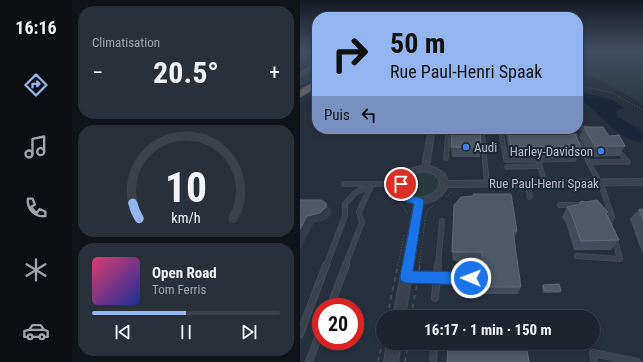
<!DOCTYPE html>
<html lang="fr">
<meta charset="utf-8">
<style>
:root{--surface:#1d242e;--page:#2a303a;--text:#f1f3f6;--muted:#a0a4aa;--line:#3b414a;--accent:#94b6f0}
body{margin:0;font-family:"Roboto Condensed",sans-serif;background:var(--page);color:var(--text);height:100vh;display:flex;flex-direction:column;font-size:15px;white-space:nowrap}
*{box-sizing:border-box;margin:0}
p{font-size:13px;color:var(--muted)}
.icon{flex:none;width:22px;height:22px;fill:none;stroke:currentColor;stroke-width:2;stroke-linecap:round;stroke-linejoin:round}
.map{position:relative;flex:1;overflow:hidden}
.side{display:flex;flex-direction:column;gap:6px;padding:6px;background:#101419;width:228px}
.side>*{flex:none}
.hud{position:absolute;left:12px;top:12px;width:271px;height:122px;border-radius:16px;box-shadow:0 2px 6px #0003,0 0 0 1px var(--line);background:#94b6f0;color:#111;overflow:hidden}
.speed{position:absolute;left:12px;top:298px;display:flex;gap:8px;font-size:20px;font-weight:700;text-align:center}
.speed>*{display:grid;place-content:center;width:52px;height:52px;border-radius:50%;background:var(--surface);box-shadow:0 2px 6px #0003,0 0 0 1px var(--line);line-height:1}
.speed .limit{border:6px solid #d22;background:#fff;color:#111}
.pin{position:absolute;display:grid;place-items:center;width:34px;height:34px;color:#fff;margin:-17px;border:2px solid #fff;border-radius:50%;box-shadow:0 1px 4px #0007}
.me{position:absolute;width:44px;margin:-22px;rotate:271deg;stroke-linejoin:round;filter:drop-shadow(0 0 3px #0008)}
.turn{display:flex;align-items:center;gap:14px;height:84px;padding:0 12px;font-size:18px}
.turn .icon{width:52px;height:52px;stroke-width:2.5}
.turn b{display:block;font-size:28px;line-height:34px}
.then{display:flex;align-items:center;height:38px;padding:0 12px;background:#0003;gap:8px;font-size:15px}
.big{font-size:30px;font-weight:700;line-height:1.1}
.side .tile{flex:1;display:flex;flex-direction:column;justify-content:center;gap:6px;min-width:0;padding:0 14px;border-radius:16px;background:var(--page)}
.side .dial{align-items:center;gap:0}
.dial svg{height:104px;overflow:visible;fill:none;stroke:var(--line);stroke-width:7;stroke-linecap:round;text-anchor:middle}
.dial text{fill:var(--text);stroke:none}
.song{display:flex;align-items:center;gap:12px}
.cover{width:48px;height:48px;border-radius:6px;background:linear-gradient(135deg,hsl(340 70% 55%),hsl(230 70% 35%))}
.played{height:4px;border-radius:2px;background:linear-gradient(90deg,var(--accent) 50%,var(--line) 50%)}
.keys{display:flex;justify-content:space-around;direction:ltr}
.heat{display:flex;justify-content:space-between;align-items:center;font-size:22px;direction:ltr}
.trip{position:absolute;left:76px;top:310px;width:224px;height:40px;border-radius:20px;background:var(--surface);box-shadow:0 2px 6px #0003,0 0 0 1px var(--line);font-weight:700;line-height:40px;text-align:center}
main{display:flex;flex:1;min-height:0}
.menu{display:flex;flex-direction:column;width:72px;justify-content:space-around;align-items:center;background:#0c0e12;color:var(--muted)}
.menu .icon{width:28px;height:28px}
.menu .active{color:var(--accent)}
.menu b{font-size:18px;color:var(--text)}
.map>svg:first-child{display:block}
.green{fill:#293b3e}
.water{fill:#1a273a}
.lines{fill:none;stroke-linecap:round;stroke-linejoin:round}
.service-far3-casing{stroke:#444b56;stroke-width:4.5}
.service-far2-casing{stroke:#444b56;stroke-width:5.5}
.service-far1-casing{stroke:#444b56;stroke-width:6}
.service-casing{stroke:#444b56;stroke-width:8}
.minor-casing{stroke:#444b56;stroke-width:2}
.trunk-casing{stroke:#454d58;stroke-width:2}
.path-far1{stroke:#425456;stroke-width:1;stroke-dasharray:1.5 1.5;stroke-linecap:butt}
.path{stroke:#425456;stroke-width:1.5;stroke-dasharray:4.5 4.5;stroke-linecap:butt}
.service-far3{stroke:#3a424d;stroke-width:3}
.service-far2{stroke:#3a424d;stroke-width:3.5}
.service-far1{stroke:#3a424d;stroke-width:4.5}
.service{stroke:#3a424d;stroke-width:6}
.minor{fill:#3a424d;fill-rule:evenodd}
.trunk{fill:#666562;fill-rule:evenodd}
.wall{fill:#424c5b}
.shaded-wall{fill:#323c4a}
.building{fill:#4e5967;stroke:#5f6876}
.route{fill:#1a73e8;stroke:#114b97}
.shop-dot{fill:#3f7fe0;stroke:#1f2732;stroke-width:1.5}
.labels{text-anchor:middle;dominant-baseline:central;stroke-width:4;stroke-linejoin:round;paint-order:stroke}
.poi-label{font-size:13px;fill:#b7bdc8;stroke:#1f2732;text-anchor:start}
.street-label{font-size:13px;fill:#b7bdc8;stroke:#1f2732}
</style>
<main>
<nav class="menu">
<b>16:16</b>
<svg class="icon active" aria-label="directions" viewBox="0 0 24 24"><path d="M12 3l9 9-9 9-9-9zM9 14v-3h6M13 9l2 2-2 2"/></svg>
<svg class="icon" aria-label="music" viewBox="0 0 24 24"><path d="M9 18V5l10-2v13"/><circle cx="6" cy="18" r="3"/><circle cx="16" cy="16" r="3"/></svg>
<svg class="icon" aria-label="phone" viewBox="0 0 24 24"><path d="M5 4h4l2 5-3 2q2 4 5 5l2-3 5 2v4C11 20 4 13 5 4z"/></svg>
<svg class="icon" aria-label="climate" viewBox="0 0 24 24"><path d="M12 3v18M4 7l16 10M4 17L20 7"/></svg>
<svg class="icon" aria-label="car" viewBox="0 0 24 24"><path d="M5 17H2v-5l4-1 3-4h7l3 4 3 1v5h-3M9 17h6M6 11h13"/><circle cx="7" cy="17" r="2"/><circle cx="17" cy="17" r="2"/></svg>
</nav>
<section class="side">
<div class="tile"><p>Climatisation</p>
<div class="heat"><a>−</a><b class="big">20.5°</b><a>+</a></div>
</div>
<div class="tile dial"><svg viewBox="0 0 100 80">
<path d="M14 69A42 42 0 1 1 86 69"/>
<path d="M14 69A42 42 0 0 1 9 57" stroke="#94b6f0"/>
<text x="50" y="56" font-size="32" font-weight="700">10</text>
<text x="50" y="72" font-size="11">km/h</text>
</svg></div>
<div class="tile">
<div class="song"><i class="cover"></i><div><b>Open Road</b><p>Tom Ferris</p></div></div>
<div class="played"></div>
<div class="keys"><svg class="icon" aria-label="previous" viewBox="0 0 24 24"><path d="M18 5L8 12l10 7zM5 5v14"/></svg><svg class="icon" aria-label="pause" viewBox="0 0 24 24"><path d="M8 5v14M16 5v14"/></svg><svg class="icon" aria-label="next" viewBox="0 0 24 24"><path d="M6 5l10 7-10 7zM19 5v14"/></svg></div>
</div>
</section>
<div class="map">
<svg width="343" height="362" viewBox="0 0 343 362">
<rect width="100%" height="100%" fill="#27303d"/>
<path class="green" d="M278,51H343V104L278,69Z
M17,67V77L0,87V76Z
M122,171L133,172L141,183C134,197 119,204 106,192L104,183L111,175Z"/>
<path class="water" d="M278,91L312,100L324,108L317,110L316,113L318,117L341,130L343,133V143C311,137 303,113 278,98Z"/>
<g class="lines">
<g class="service-far3-casing">
<path id="service-far3" d="M278,128H288
M201,129L202,133
M246,129L247,133
M256,129L258,133
M272,129L274,133"/>
</g>
<g class="service-far2-casing">
<path id="service-far2" d="M201,132L206,160H238L245,183
M247,132L249,138
M257,132L260,138
M273,132L276,138
M176,133H182L187,183
M279,144L304,191
M146,158L148,133H157
M238,160L274,159
M289,162H328L322,155
M207,167L240,166
M228,183L229,191
M44,184H100
M59,191L72,184
M69,191L72,184"/>
</g>
<g class="service-far1-casing">
<path id="service-far1" d="M229,190L230,197
M303,190L312,217L309,221L310,224
M260,205H280
M277,256L320,259L315,240
M26,266L45,216V204L55,193L60,190
M45,266L62,222L59,212L69,190
M138,266L142,221"/>
</g>
<g class="service-casing">
<path id="service" d="M106,277L171,278
M135,298L138,265
M30,307L46,265
M0,334L26,265
M9,362L21,330
M133,362L134,343
M294,362L293,353L337,362"/>
</g>
<g class="minor-casing">
<path id="minor" d="M17,64V67L0,76V73Z
M129,129H135L129,166C138,169 145,171 148,181L343,179V185L147,187C143,198 133,202 123,204L105,317H93L114,204C99,201 89,185 103,173C108,169 115,167 122,166ZM125,171C162,181 119,212 105,190L106,180L115,173Z
M87,343H101L98,362H84Z"/>
</g>
<g class="trunk-casing">
<path id="trunk" d="M14,82H17V87L0,97V90Z"/>
</g>
<path class="path-far1" d="M278,85L312,93L343,110
M0,102L3,100
M91,190L108,214
M146,197L153,191
M125,221L127,210L134,205
M98,266L104,235
M119,266L125,221"/>
<path class="path" d="M119,270L120,265
M87,317L98,265
M111,317L117,283
M78,362L83,338
M105,362L108,343"/>
<use href="#service-far3" class="service-far3"/>
<use href="#service-far2" class="service-far2"/>
<use href="#service-far1" class="service-far1"/>
<use href="#service" class="service"/>
<use href="#minor" class="minor"/>
<use href="#trunk" class="trunk"/>
</g>
<path class="wall" d="M284,127L309,136L325,146L319,156L290,157L279,137Z
M205,129H239L242,134L281,147L277,157H210Z
M151,147H181L180,157H152Z
M154,205L217,231L214,239L221,287L218,294H182L181,261H153L152,252Z
M267,207L307,214L319,240L311,250H274L266,223L262,217Z
M339,209L343,220V255L330,219Z
M243,285L261,291L259,293H243L242,287Z"/>
<path class="shaded-wall" d="M26,203L31,211V214L26,220L14,223L0,250V229L7,216Z"/>
<path class="building" d="M284,127H303L309,136L319,135L325,146H295Z
M152,129H180L181,147H151Z
M208,129H239L242,134H275L281,147H211Z
M173,194H211L217,231H213L221,287H183L182,252H152L154,205L161,197L173,196Z
M0,200H22L26,203V207L20,213L7,216L0,229Z
M297,200L308,212L306,213L319,240L281,241L271,213L267,207L280,204L281,201L285,202Z
M339,209H343V220Z
M259,284L261,291H245L243,285Z
M148,343H226L229,362H147Z"/>
<linearGradient id="sky" x2="0" y2="1"><stop stop-color="#151a22"/><stop offset="0.5" stop-color="#414e62"/><stop offset="1" stop-color="#414e62" stop-opacity="0"/></linearGradient>
<rect width="343" height="102" fill="url(#sky)"/>
<path class="route" d="M101,180L105,184C106,197 112,195 123,199L124,201L113,271L171,272L175,274L177,278L175,283L171,285L106,283L101,281L100,277L114,204C102,200 97,197 96,184Z"/>
<g class="shop-dot">
<circle cx="166" cy="147" r="4"/>
<circle cx="301" cy="151" r="4"/>
</g>
<g class="labels">
<g class="poi-label">
<text x="174" y="147">Audi</text>
<text x="293" y="151" text-anchor="end">Harley-Davidson</text>
</g>
<g class="street-label">
<text x="244" y="183">Rue Paul-Henri Spaak</text>
</g>
</g>
</svg>
<div class="speed"><div class="limit">20</div></div>
<div class="pin" style="left:101px;top:184px;background:#d93025"><svg class="icon" aria-label="arrive" viewBox="0 0 24 24"><path d="M6 21V4h12l-3 4 3 4H6"/></svg></div>
<svg class="me" style="left:171px;top:278px" viewBox="-20 -20 40 40"><circle r="17" fill="#1a73e8" stroke="#fff" stroke-width="3"/><path d="M0-11L8 9 0 5-8 9z" fill="#fff"/></svg>
<div class="trip">16:17 · 1 min · 150 m</div>
<div class="hud">
<div class="turn"><svg class="icon" aria-label="right" viewBox="0 0 24 24"><path d="M7 20v-9h11M14 6l5 5-5 5"/></svg><div><b>50 m</b>Rue Paul-Henri Spaak</div></div>
<div class="then">Puis<svg class="icon" aria-label="left" viewBox="0 0 24 24"><path d="M17 20v-9H6M10 6l-5 5 5 5"/></svg></div>
</div>
</div>
</main>
